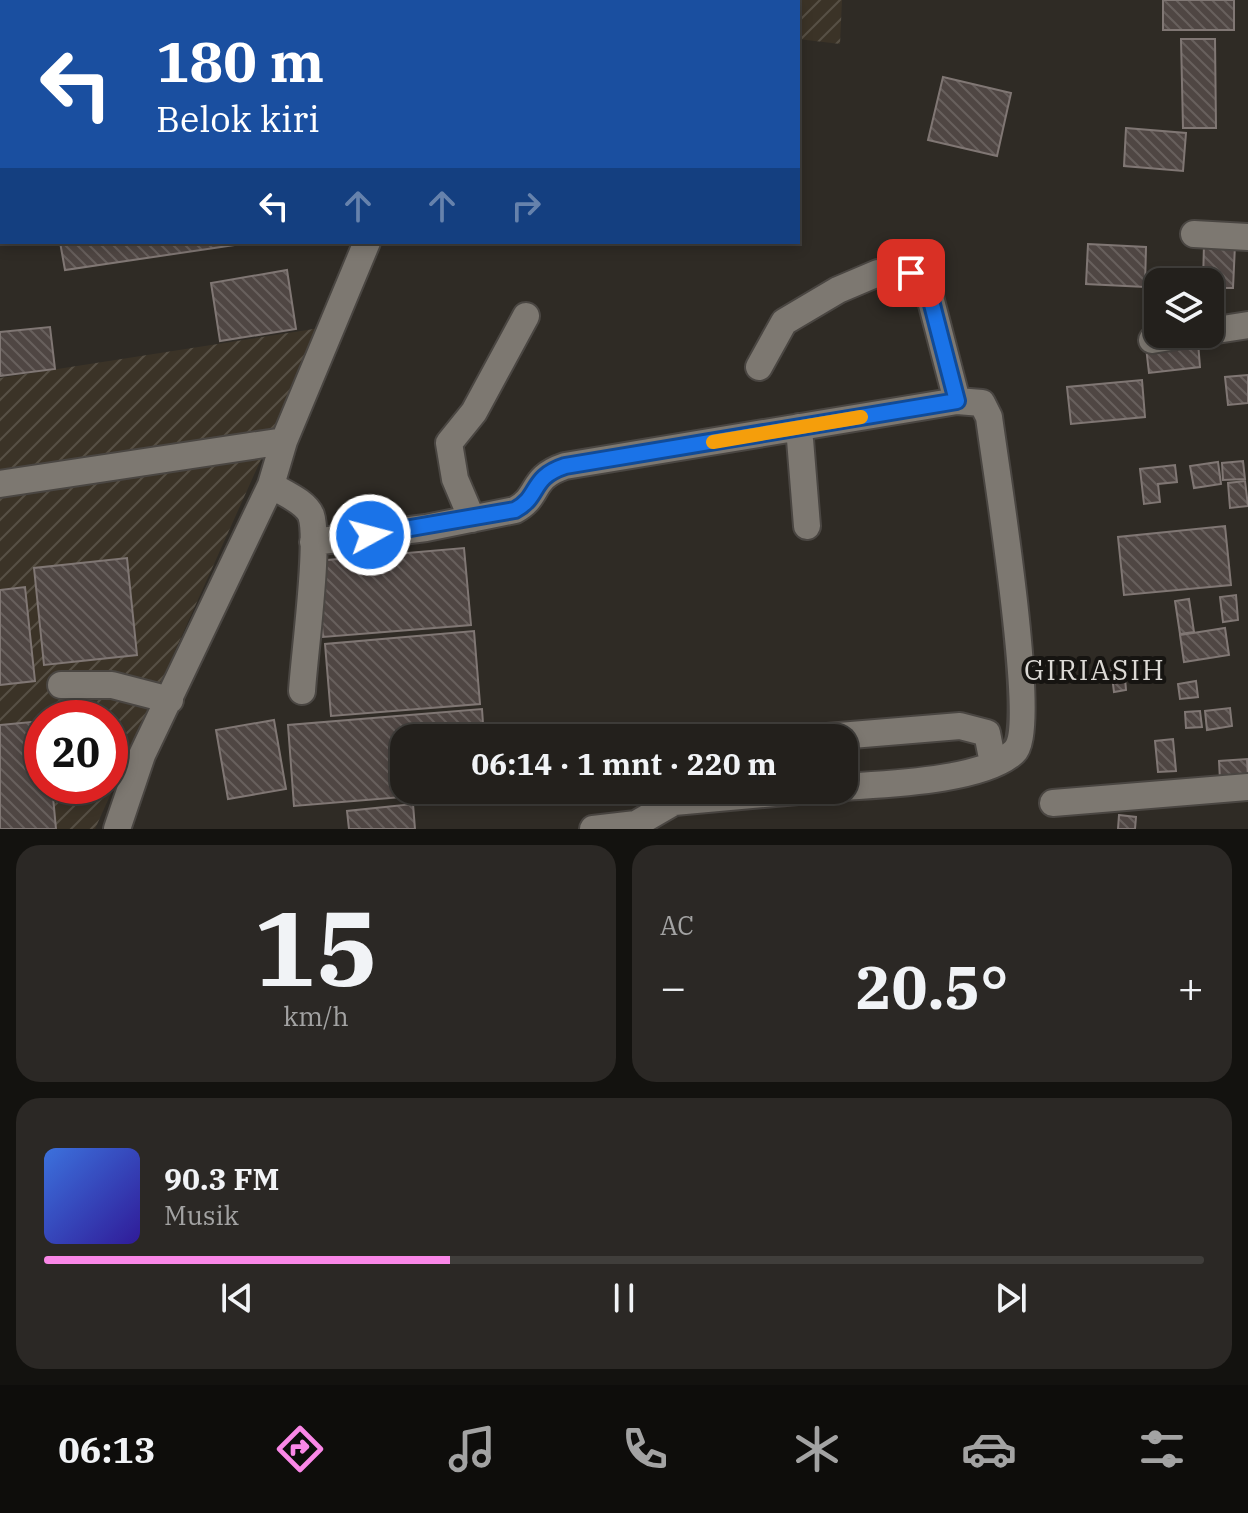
<!DOCTYPE html>
<html lang="id">
<meta charset="utf-8">
<style>
:root{--surface:#23201c;--page:#2b2825;--text:#f1f3f6;--muted:#a3a3a3;--line:#403e3b;--accent:#fa87e7}
body{margin:0;font-family:"IBM Plex Serif",serif;background:var(--page);color:var(--text);height:100vh;display:flex;flex-direction:column;font-size:30px;white-space:nowrap}
*{box-sizing:border-box;margin:0}
p{font-size:26px;color:var(--muted)}
.icon{flex:none;width:44px;height:44px;fill:none;stroke:currentColor;stroke-width:2;stroke-linecap:round;stroke-linejoin:round}
.map{position:relative;height:829px;overflow:hidden}
.drawer{display:flex;flex-direction:column;gap:16px;padding:16px;background:#13120f;flex:1}
.drawer>*{flex:none}
.banner{position:absolute;left:0px;top:0px;width:800px;height:244px;box-shadow:0 4px 12px #0003,0 0 0 2px var(--line);background:#1a4fa0;color:#fff;overflow:hidden}
.controls{position:absolute;left:1144px;top:268px;display:grid;gap:16px}
.controls a{display:grid;place-items:center;width:80px;height:80px;border-radius:16px;background:var(--surface);box-shadow:0 4px 12px #0003,0 0 0 2px var(--line);font-size:40px}
.speed{position:absolute;left:24px;top:700px;display:flex;gap:16px;font-size:40px;font-weight:700;text-align:center}
.speed>*{display:grid;place-content:center;width:104px;height:104px;border-radius:50%;background:var(--surface);box-shadow:0 4px 12px #0003,0 0 0 2px var(--line);line-height:1}
.speed .limit{border:12px solid #d22;background:#fff;color:#111}
.pin{position:absolute;display:grid;place-items:center;width:68px;height:68px;color:#fff;margin:-34px;border-radius:16px;box-shadow:0 4px 12px #0006}
.me{position:absolute;width:88px;margin:-44px;rotate:83deg;stroke-linejoin:round;filter:drop-shadow(0 0 6px #0008)}
.turn{display:flex;align-items:center;gap:28px;height:168px;padding:0 24px;font-size:36px}
.turn .icon{width:104px;height:104px;stroke-width:2.5}
.turn b{display:block;font-size:56px;line-height:68px}
.lanes{display:flex;align-items:center;height:76px;padding:0 24px;background:#0003;justify-content:center;gap:40px;direction:ltr}
.lanes .off{opacity:.35}
.big{font-size:60px;font-weight:800;line-height:1.1}
.drawer .tile{flex:1;display:flex;flex-direction:column;justify-content:center;gap:12px;min-width:0;padding:0 28px;border-radius:24px;background:var(--page)}
.drawer .dial{align-items:center;gap:0}
.dial b{font-size:104px;line-height:1}
.song{display:flex;align-items:center;gap:24px}
.cover{width:96px;height:96px;border-radius:12px;background:linear-gradient(135deg,hsl(220 70% 55%),hsl(250 70% 35%))}
.played{height:8px;border-radius:4px;background:linear-gradient(90deg,var(--accent) 35%,var(--line) 35%)}
.keys{display:flex;justify-content:space-around;direction:ltr}
.heat{display:flex;justify-content:space-between;align-items:center;font-size:44px;direction:ltr}
.drawer .tiles{flex:1;display:grid;gap:16px;grid-template-columns:1fr 1fr}
.tile:last-child{grid-column:span 2}
.trip{position:absolute;left:390px;top:724px;width:468px;height:80px;border-radius:24px;background:var(--surface);box-shadow:0 4px 12px #0003,0 0 0 2px var(--line);font-weight:800;line-height:80px;text-align:center}
.dock{display:flex;height:128px;justify-content:space-around;align-items:center;background:#0e0d0b;color:var(--muted)}
.dock .icon{width:56px;height:56px}
.dock .on{color:var(--accent)}
.dock b{font-size:36px;color:var(--text)}
.map>svg:first-child{display:block}
.industrial{fill:url(#industrial-furrows);fill-rule:evenodd}
.building{fill:url(#building-back-hatch);stroke:#807774;stroke-width:2}
.lines{fill:none;stroke-linecap:round;stroke-linejoin:round}
.minor-casing{stroke:#4a4642;stroke-width:30}
.minor{stroke:#7d7871;stroke-width:26}
.route-casing{stroke:#114b97;stroke-width:20}
.route{stroke:#1a73e8;stroke-width:14}
.slow{stroke:#f59e0b;stroke-width:14}
.labels{text-anchor:middle;dominant-baseline:central;stroke-width:8;stroke-linejoin:round;paint-order:stroke}
.quarter-label{font-size:28px;letter-spacing:2px;fill:#dcd9d5;stroke:#161411}
</style>
<div class="map">
<svg width="1248" height="829" viewBox="0 0 1248 829">
<defs>
<pattern id="industrial-furrows" width="10" height="10" patternUnits="userSpaceOnUse" patternTransform="scale(2)"><rect width="10" height="10" fill="#3b3327"/><path d="M-1 1l2-2M0 10L10 0M9 11l2-2" fill="none" stroke="#575045"/></pattern>
<pattern id="building-back-hatch" width="6" height="6" patternUnits="userSpaceOnUse" patternTransform="scale(2)"><rect width="6" height="6" fill="#4f4643"/><path d="M-1 5l2 2M0 0l6 6M5-1l2 2" fill="none" stroke="#68605d"/></pattern>
</defs>
<rect width="100%" height="100%" fill="#2f2b25"/>
<path class="industrial" d="M492,0H842L840,44L798,39V2Z
M320,328L95,829H0V378ZM42,718H110V786H42Z"/>
<path class="building" d="M1163,0H1234V30H1163Z
M1181,39H1215L1216,128H1183Z
M943,77L1011,93L997,156L928,140Z
M1126,128L1186,133L1183,171L1124,166Z
M60,242H255L65,270Z
M1088,244L1146,247L1145,287L1086,284Z
M1204,244L1235,245L1233,288H1210V282H1203Z
M287,270L296,329L220,341L211,283Z
M50,327L55,369L0,376V332Z
M1198,342L1200,367L1149,373L1146,347Z
M1248,375V403L1228,405L1225,377Z
M1142,380L1145,417L1071,424L1067,387Z
M1243,461L1245,479L1223,480L1222,463Z
M1218,462L1221,484L1194,488L1190,466Z
M1175,465L1177,482L1158,484L1160,502L1144,504L1140,469Z
M1245,481L1248,506L1230,508L1228,483Z
M1225,526L1231,585L1124,595L1118,537Z
M464,548L471,625L323,637L316,561Z
M127,558L137,655L44,665L34,568Z
M25,587L35,681L0,685V590Z
M1236,595L1238,620L1223,622L1220,597Z
M1189,599L1194,632L1180,634L1175,601Z
M1225,628L1229,655L1184,662L1180,635Z
M474,631L480,704L331,716L325,644Z
M1124,667L1126,690L1114,692L1111,668Z
M1196,681L1198,697L1180,699L1178,684Z
M1230,708L1232,726L1207,730L1205,711Z
M482,709L484,738H404V790H487L294,806L288,725Z
M1200,711L1202,727L1186,728L1185,712Z
M274,720L286,789L228,799L216,730Z
M42,721V786H52L56,829H0V725Z
M1173,739L1176,771L1158,772L1155,741Z
M1247,759L1248,777L1220,780L1219,761Z
M413,804L415,829H349L347,811Z
M1119,815L1136,817L1135,829H1118Z"/>
<g class="lines">
<g class="minor-casing">
<path id="minor" d="M55,0L56,2
M260,0L264,2
M425,0L429,2
M128,2L141,0
M1194,234L1248,237
M1210,331L1248,325
M1152,340L1189,334
M759,367L784,322L838,290L878,273H911L929,293L957,401
M799,427L807,526
M0,484L284,441
M271,485C283,493 305,501 311,515C320,540 304,657 302,691
M472,519L455,479L449,443L474,412L526,316
M313,542L426,528L515,510C541,496 529,478 565,466L957,401L982,403L989,417C995,464 1039,729 1014,752C983,781 886,784 844,787
M61,685H112L170,700
M815,738L960,726L987,733L993,763
M1053,803L1248,787
M117,829L142,755L271,485L284,441L367,242
M593,829L636,824L674,802L809,790"/>
</g>
<use href="#minor" class="minor"/>
</g>
<g class="lines">
<g class="route-casing">
<path id="route" d="M370,535L515,510C541,496 529,478 565,466L957,401L929,293L911,273"/>
</g>
<use href="#route" class="route"/>
<path class="slow" d="M713,442L861,417"/>
</g>
<g class="labels">
<g class="quarter-label">
<text x="1095" y="669">GIRIASIH</text>
</g>
</g>
</svg>
<div class="controls">
<a><svg class="icon" aria-label="layers" viewBox="0 0 24 24"><path d="M12 4l9 5-9 5-9-5zM3 14l9 5 9-5"/></svg></a>
</div>
<div class="speed"><div class="limit">20</div></div>
<div class="pin" style="left:911px;top:273px;background:#d93025"><svg class="icon" aria-label="arrive" viewBox="0 0 24 24"><path d="M6 21V4h12l-3 4 3 4H6"/></svg></div>
<svg class="me" style="left:370px;top:535px" viewBox="-20 -20 40 40"><circle r="17" fill="#1a73e8" stroke="#fff" stroke-width="3"/><path d="M0-11L8 9 0 5-8 9z" fill="#fff"/></svg>
<div class="trip">06:14 · 1 mnt · 220 m</div>
<div class="banner">
<div class="turn"><svg class="icon" aria-label="left" viewBox="0 0 24 24"><path d="M17 20v-9H6M10 6l-5 5 5 5"/></svg><div><b>180 m</b>Belok kiri</div></div>
<div class="lanes"><svg class="icon" aria-label="left" viewBox="0 0 24 24"><path d="M17 20v-9H6M10 6l-5 5 5 5"/></svg><svg class="icon off" aria-label="ahead" viewBox="0 0 24 24"><path d="M12 20V5M6 11l6-6 6 6"/></svg><svg class="icon off" aria-label="ahead" viewBox="0 0 24 24"><path d="M12 20V5M6 11l6-6 6 6"/></svg><svg class="icon off" aria-label="right" viewBox="0 0 24 24"><path d="M7 20v-9h11M14 6l5 5-5 5"/></svg></div>
</div>
</div>
<section class="drawer">
<div class="tiles">
<div class="tile dial"><b>15</b><p>km/h</p></div>
<div class="tile"><p>AC</p>
<div class="heat"><a>−</a><b class="big">20.5°</b><a>+</a></div>
</div>
<div class="tile">
<div class="song"><i class="cover"></i><div><b>90.3 FM</b><p>Musik</p></div></div>
<div class="played"></div>
<div class="keys"><svg class="icon" aria-label="previous" viewBox="0 0 24 24"><path d="M18 5L8 12l10 7zM5 5v14"/></svg><svg class="icon" aria-label="pause" viewBox="0 0 24 24"><path d="M8 5v14M16 5v14"/></svg><svg class="icon" aria-label="next" viewBox="0 0 24 24"><path d="M6 5l10 7-10 7zM19 5v14"/></svg></div>
</div>
</div>
</section>
<nav class="dock">
<b>06:13</b>
<svg class="icon on" aria-label="directions" viewBox="0 0 24 24"><path d="M12 3l9 9-9 9-9-9zM9 14v-3h6M13 9l2 2-2 2"/></svg>
<svg class="icon" aria-label="music" viewBox="0 0 24 24"><path d="M9 18V5l10-2v13"/><circle cx="6" cy="18" r="3"/><circle cx="16" cy="16" r="3"/></svg>
<svg class="icon" aria-label="phone" viewBox="0 0 24 24"><path d="M5 4h4l2 5-3 2q2 4 5 5l2-3 5 2v4C11 20 4 13 5 4z"/></svg>
<svg class="icon" aria-label="climate" viewBox="0 0 24 24"><path d="M12 3v18M4 7l16 10M4 17L20 7"/></svg>
<svg class="icon" aria-label="car" viewBox="0 0 24 24"><path d="M5 17H2v-5l4-1 3-4h7l3 4 3 1v5h-3M9 17h6M6 11h13"/><circle cx="7" cy="17" r="2"/><circle cx="17" cy="17" r="2"/></svg>
<svg class="icon" aria-label="filters" viewBox="0 0 24 24"><path d="M4 7h16M4 17h16"/><circle cx="9" cy="7" r="2"/><circle cx="15" cy="17" r="2"/></svg>
</nav>
